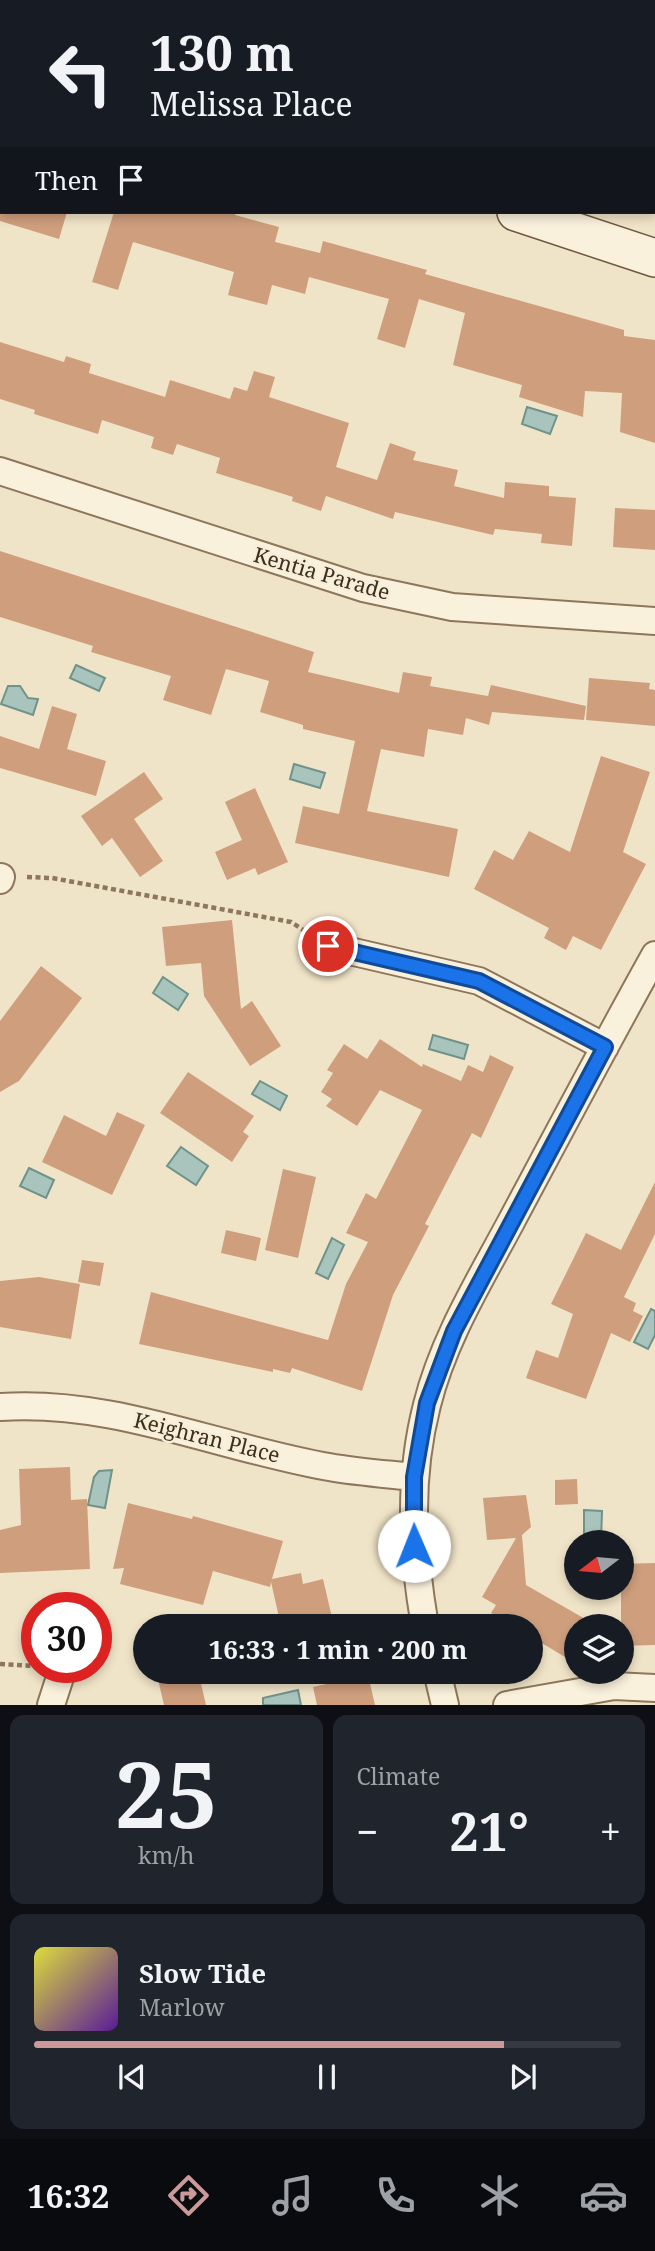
<!DOCTYPE html>
<meta charset="utf-8">
<style>
:root{--surface:#171b24;--page:#20242c;--text:#f1f3f6;--muted:#9ea1a6;--line:#363941;--accent:#cc999b}
body{margin:0;font-family:"Noto Serif",serif;background:var(--page);color:var(--text);height:100vh;display:flex;flex-direction:column;font-size:26px;white-space:nowrap}
*{box-sizing:border-box;margin:0}
p{font-size:23px;color:var(--muted)}
.icon{flex:none;width:38px;height:38px;fill:none;stroke:currentColor;stroke-width:2;stroke-linecap:round;stroke-linejoin:round}
.map{position:relative;height:1705px;overflow:hidden}
.side{display:flex;flex-direction:column;gap:10px;padding:10px;background:#0d0f14;flex:1}
.side>*{flex:none}
.guide{position:absolute;left:0px;top:0px;width:656px;height:214px;box-shadow:0 4px 10px #0003;background:#171b24;color:var(--text);overflow:hidden}
.needle{width:46px;rotate:254deg}
.buttons{position:absolute;left:564px;top:1530px;display:grid;gap:14px}
.buttons a{display:grid;place-items:center;width:70px;height:70px;border-radius:50%;background:var(--surface);box-shadow:0 4px 10px #0003;font-size:35px}
.speed{position:absolute;left:21px;top:1592px;display:flex;gap:14px;font-size:35px;font-weight:700;text-align:center}
.speed>*{display:grid;place-content:center;width:91px;height:91px;border-radius:50%;background:var(--surface);box-shadow:0 4px 10px #0003;line-height:1}
.speed .limit{border:10px solid #d22;background:#fff;color:#111}
.pin{position:absolute;display:grid;place-items:center;width:60px;height:60px;color:#fff;margin:-30px;border:4px solid #fff;border-radius:50%;box-shadow:0 2px 7px #0007}
.me{position:absolute;width:77px;margin:-38px;rotate:359deg;stroke-linejoin:round;filter:drop-shadow(0 0 5px #0008)}
.turn{display:flex;align-items:center;gap:24px;height:147px;padding:0 35px;font-size:32px}
.turn .icon{width:91px;height:91px;stroke-width:2.5}
.turn b{display:block;font-size:49px;line-height:60px}
.then{display:flex;align-items:center;height:66px;padding:0 35px;background:#0003;gap:14px;font-size:26px}
.big{font-size:52px;font-weight:700;line-height:1.1}
.side .card{flex:1;display:flex;flex-direction:column;justify-content:center;gap:10px;min-width:0;padding:0 24px;border-radius:14px;background:var(--page)}
.side .dial{align-items:center;gap:0}
.dial b{font-size:91px;line-height:1}
.song{display:flex;align-items:center;gap:21px}
.cover{width:84px;height:84px;border-radius:10px;background:linear-gradient(135deg,hsl(60 70% 55%),hsl(270 70% 35%))}
.played{height:7px;border-radius:4px;background:linear-gradient(90deg,var(--accent) 80%,var(--line) 80%)}
.keys{display:flex;justify-content:space-around;direction:ltr}
.heat{display:flex;justify-content:space-between;align-items:center;font-size:38px;direction:ltr}
.side .tiles{flex:1;display:grid;gap:10px;grid-template-columns:1fr 1fr}
.card:last-child{grid-column:span 2}
.trip{position:absolute;left:133px;top:1614px;width:410px;height:70px;border-radius:35px;background:var(--surface);box-shadow:0 4px 10px #0003;font-weight:700;line-height:70px;text-align:center}
.dock{display:flex;height:112px;justify-content:space-around;align-items:center;background:#090b0e;color:var(--muted)}
.dock .icon{width:49px;height:49px}
.dock .on{color:var(--accent)}
.dock b{font-size:32px;color:var(--text)}
.map>svg:first-child{display:block}
.water{fill:#a9c4bc;stroke:#6f938a;stroke-width:2}
.building{fill:#cf9f7d}
.lines{fill:none;stroke-linecap:round;stroke-linejoin:round}
.street-casing{stroke:#8d765c;stroke-width:30}
.secondary-casing{stroke:#6f573f;stroke-width:40}
.path{stroke:#8d765c;stroke-width:4.5;stroke-dasharray:5 3.5;stroke-linecap:butt}
.street{stroke:#faf1dc;stroke-width:26}
.secondary{stroke:#faf1dc;stroke-width:37}
.route-casing{stroke:#114b97;stroke-width:18}
.route{stroke:#1a73e8;stroke-width:12}
.labels{text-anchor:middle;dominant-baseline:central;stroke-width:5;stroke-linejoin:round;paint-order:stroke}
.street-label{font-size:21px;fill:#3d2e20;stroke:#f7eed8}
</style>
<div class="map">
<svg width="655" height="1705" viewBox="0 0 655 1705">
<rect width="100%" height="100%" fill="#f0e4c8"/>
<path class="water" d="M527,407L557,416L550,434L522,424Z
M76,665L105,678L99,691L70,678Z
M8,686H20L28,698L38,699L33,715L1,704Z
M294,764L325,773L320,788L290,779Z
M163,977L188,994L178,1010L153,993Z
M433,1035L468,1045L464,1059L429,1049Z
M260,1081L287,1096L280,1110L252,1094Z
M181,1147L208,1166L196,1185L167,1166Z
M29,1168L54,1180L46,1198L20,1186Z
M332,1238L344,1245L328,1279L316,1273Z
M651,1309L655,1311V1335L648,1349L634,1342Z
M112,1470L105,1508L88,1505L94,1477L99,1471Z
M584,1510L602,1511L601,1542H584Z
M298,1690L301,1705H263V1698Z"/>
<path class="building" d="M0,212H67L59,239L0,221Z
M114,212H236L235,215L279,227L275,242L320,253L323,241L427,270L425,274L624,330V336L655,340V443L620,432L622,393L585,391L583,417L519,397L522,385L453,365L465,313L419,299L405,348L377,339L389,299L309,277L305,294L272,285L267,305L228,295L234,272L133,242L118,290L92,282Z
M0,342L64,362L66,356L91,364L89,373L165,397L170,380L230,399L234,387L247,391L254,371L275,377L269,397L349,423L336,467L377,480L390,443L416,452L413,460L458,470L454,486L504,498L505,482L549,486V496L576,498L572,546L541,543L542,534L495,529L493,535L395,512L393,519L326,496L321,511L292,501L293,497L216,473L220,458L177,444L173,455L151,448L154,437L102,420L98,434L34,414L35,410L0,399Z
M615,508L655,510V550L613,547Z
M0,551L314,652L308,672L399,693L403,672L432,677L430,686L488,696L491,685L586,706L584,720L492,712L489,725L466,718L463,735L428,729L424,757L381,749L367,811L458,829L449,877L295,843L303,806L339,814L355,741L303,729V725L260,712L269,681L226,669L211,715L163,700L171,676L91,652L93,646L0,617Z
M589,678L650,683L649,689L655,690V726L586,720Z
M52,706L77,714L67,749L106,761L96,796L0,768V736L39,749Z
M601,756L650,772L623,852L646,864L601,950L573,936L566,950L544,938L549,928L474,889L494,850L513,860L529,831L570,852Z
M144,772L163,799L134,819L163,861L140,877L112,838L102,846L81,816Z
M255,788L288,862L258,875L255,868L227,880L215,852L242,840L225,802Z
M232,920L241,1009L252,1001L281,1046L250,1066L204,996L201,963L166,966L162,927Z
M41,966L82,998L19,1081L0,1092V1021Z
M380,1039L422,1067L423,1064L461,1081L468,1065L483,1072L490,1055L514,1067L481,1138L472,1133L425,1224L429,1226L393,1295L362,1391L292,1368L290,1373L273,1369V1372L139,1344L151,1292L328,1340L346,1284L368,1242L346,1233L366,1193L376,1199L422,1110L380,1090L357,1126L326,1106L332,1099L321,1092L333,1073L327,1070L344,1044L367,1059Z
M188,1072L254,1116L243,1132L249,1136L232,1162L160,1113Z
M117,1112L145,1125L112,1195L42,1162L64,1115L106,1136Z
M283,1169L316,1177L298,1258L265,1250Z
M655,1182V1234L624,1297L636,1303L633,1311L643,1316L630,1342L611,1333L586,1399L526,1378L536,1350L558,1358L573,1314L551,1304L586,1233L621,1250Z
M226,1230L261,1238L256,1261L221,1253Z
M82,1260L104,1263L100,1286L78,1282Z
M39,1277L80,1284L71,1339L0,1327V1281Z
M70,1467L71,1500L87,1499L90,1569L0,1573V1530L21,1525L19,1469Z
M577,1479L578,1504L555,1505V1480Z
M526,1495L531,1527L522,1535L526,1585L587,1620L584,1626H576V1639L565,1657L530,1636V1626H512L491,1613L496,1605L482,1597L516,1538L487,1540L483,1498Z
M128,1503L192,1519L193,1516L283,1541L272,1579L301,1573L303,1584L323,1579L334,1626H281L271,1582L270,1587L213,1571L203,1605L120,1584L124,1568L113,1569Z
M655,1563V1645L621,1646V1564Z
M156,1671H198L206,1705H164Z
M368,1675L375,1705H317L313,1687Z"/>
<g class="lines">
<g class="street-casing">
<path id="street" d="M0,471L363,588L452,607L655,621
M0,880L1,877
M328,946L479,981L605,1047
M0,1407C114,1399 219,1448 329,1467C357,1472 386,1474 414,1477
M425,1626C412,1551 408,1479 427,1405C443,1340 480,1280 511,1222C559,1132 606,1043 655,955
M437,1671L445,1705
M51,1705L63,1668
M507,1705L614,1686L655,1688"/>
</g>
<g class="secondary-casing">
<path id="secondary" d="M0,51L2,52
M516,212L655,258"/>
</g>
<path class="path" d="M27,877L52,878L291,922L308,933
M0,1664L36,1666"/>
<use href="#street" class="street"/>
<use href="#secondary" class="secondary"/>
</g>
<g class="lines">
<g class="route-casing">
<path id="route" d="M328,946L479,981L605,1047L454,1331L427,1403L414,1477V1546"/>
</g>
<use href="#route" class="route"/>
</g>
<g class="labels">
<g class="street-label">
<text transform="translate(322 573) rotate(16)">Kentia Parade</text>
<text transform="translate(207 1437) rotate(14)">Keighran Place</text>
</g>
</g>
</svg>
<div class="buttons">
<a><svg class="needle" viewBox="-14 -14 28 28"><path d="M0-13l5 13h-10z" fill="#e53935"/><path d="M0 13l5-13h-10z" fill="#9ea1a6"/></svg></a>
<a><svg class="icon" aria-label="layers" viewBox="0 0 24 24"><path d="M12 4l9 5-9 5-9-5zM3 14l9 5 9-5"/></svg></a>
</div>
<div class="speed"><div class="limit">30</div></div>
<div class="pin" style="left:328px;top:946px;background:#d93025"><svg class="icon" aria-label="arrive" viewBox="0 0 24 24"><path d="M6 21V4h12l-3 4 3 4H6"/></svg></div>
<svg class="me" style="left:414px;top:1546px" viewBox="-20 -20 40 40"><circle r="19" fill="#fff"/><path d="M0-13L10 11 0 6-10 11z" fill="#1a73e8"/></svg>
<div class="trip">16:33 · 1 min · 200 m</div>
<div class="guide">
<div class="turn"><svg class="icon" aria-label="left" viewBox="0 0 24 24"><path d="M17 20v-9H6M10 6l-5 5 5 5"/></svg><div><b>130 m</b>Melissa Place</div></div>
<div class="then">Then<svg class="icon" aria-label="arrive" viewBox="0 0 24 24"><path d="M6 21V4h12l-3 4 3 4H6"/></svg></div>
</div>
</div>
<section class="side">
<div class="tiles">
<div class="card dial"><b>25</b><p>km/h</p></div>
<div class="card"><p>Climate</p>
<div class="heat"><a>−</a><b class="big">21°</b><a>+</a></div>
</div>
<div class="card">
<div class="song"><i class="cover"></i><div><b>Slow Tide</b><p>Marlow</p></div></div>
<div class="played"></div>
<div class="keys"><svg class="icon" aria-label="previous" viewBox="0 0 24 24"><path d="M18 5L8 12l10 7zM5 5v14"/></svg><svg class="icon" aria-label="pause" viewBox="0 0 24 24"><path d="M8 5v14M16 5v14"/></svg><svg class="icon" aria-label="next" viewBox="0 0 24 24"><path d="M6 5l10 7-10 7zM19 5v14"/></svg></div>
</div>
</div>
</section>
<nav class="dock">
<b>16:32</b>
<svg class="icon on" aria-label="directions" viewBox="0 0 24 24"><path d="M12 3l9 9-9 9-9-9zM9 14v-3h6M13 9l2 2-2 2"/></svg>
<svg class="icon" aria-label="music" viewBox="0 0 24 24"><path d="M9 18V5l10-2v13"/><circle cx="6" cy="18" r="3"/><circle cx="16" cy="16" r="3"/></svg>
<svg class="icon" aria-label="phone" viewBox="0 0 24 24"><path d="M5 4h4l2 5-3 2q2 4 5 5l2-3 5 2v4C11 20 4 13 5 4z"/></svg>
<svg class="icon" aria-label="climate" viewBox="0 0 24 24"><path d="M12 3v18M4 7l16 10M4 17L20 7"/></svg>
<svg class="icon" aria-label="car" viewBox="0 0 24 24"><path d="M5 17H2v-5l4-1 3-4h7l3 4 3 1v5h-3M9 17h6M6 11h13"/><circle cx="7" cy="17" r="2"/><circle cx="17" cy="17" r="2"/></svg>
</nav>
